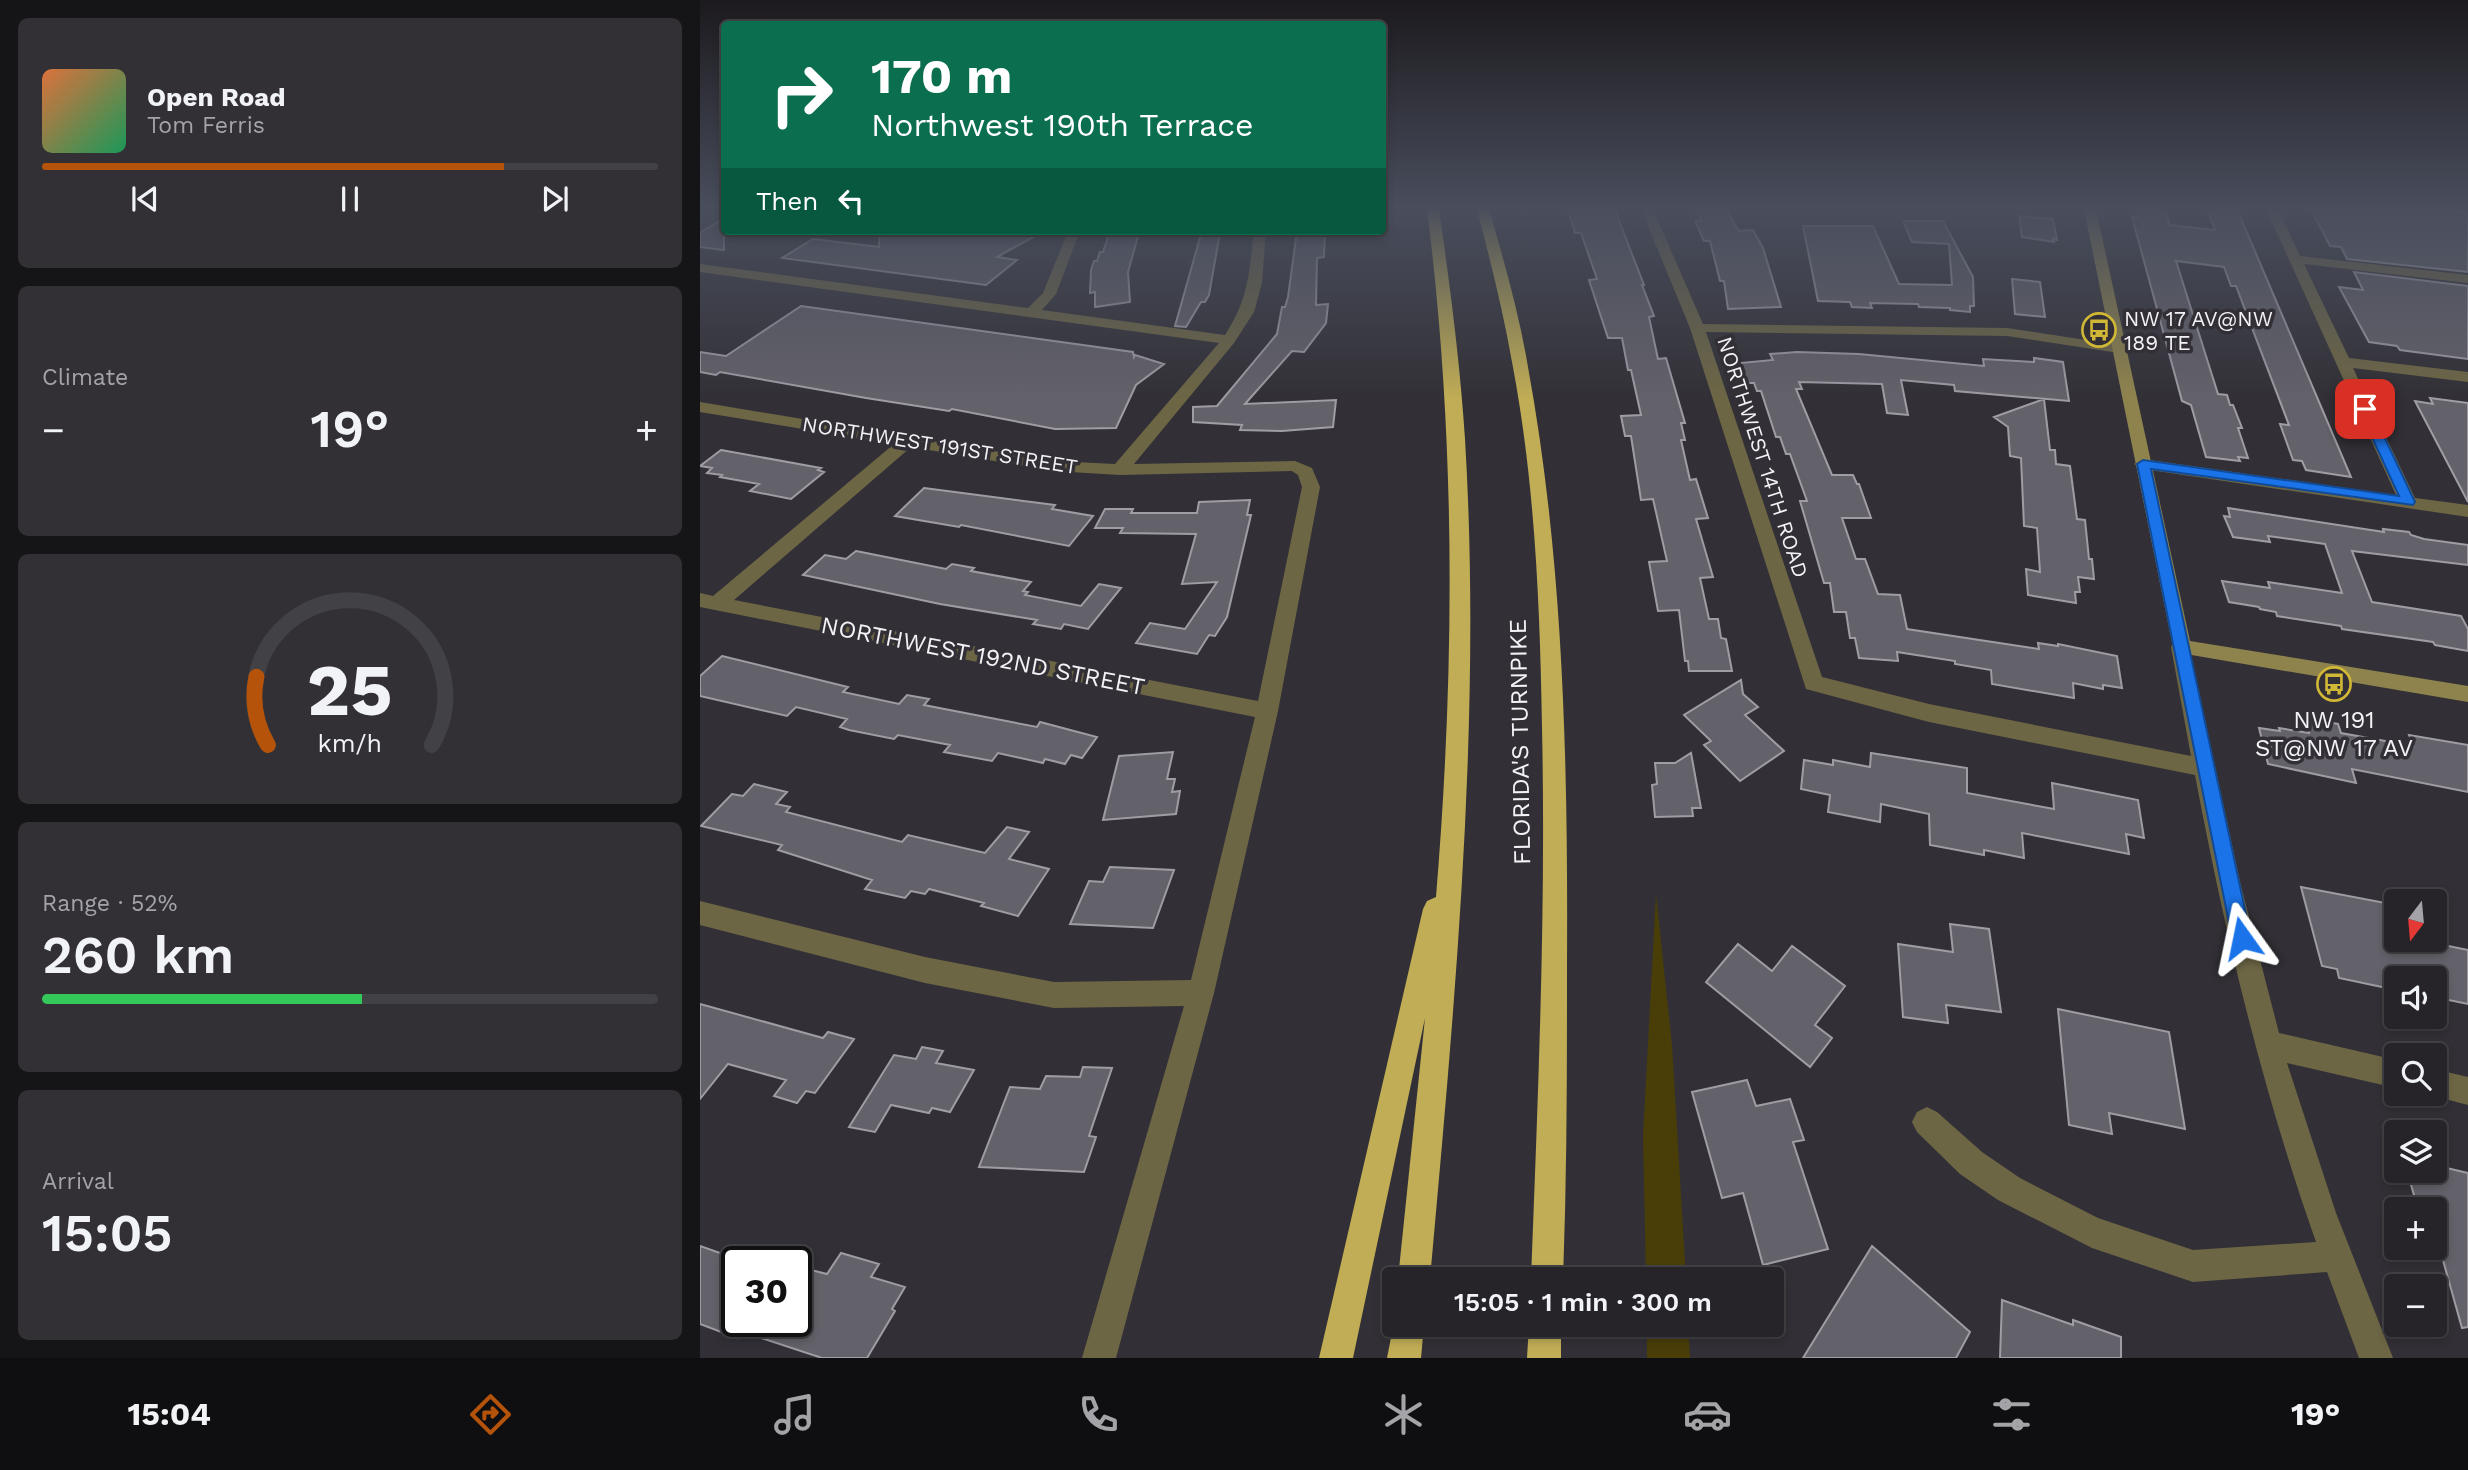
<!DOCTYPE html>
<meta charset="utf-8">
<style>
:root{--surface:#262428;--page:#323034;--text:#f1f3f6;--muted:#a4a4a8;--line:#424145;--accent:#b45309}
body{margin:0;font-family:"Work Sans",sans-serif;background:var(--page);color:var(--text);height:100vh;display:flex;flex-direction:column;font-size:26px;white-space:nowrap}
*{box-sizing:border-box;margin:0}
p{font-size:23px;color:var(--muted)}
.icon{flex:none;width:38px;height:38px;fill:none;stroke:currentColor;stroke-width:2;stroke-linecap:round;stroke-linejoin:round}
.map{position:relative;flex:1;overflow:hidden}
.details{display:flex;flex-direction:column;gap:18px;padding:18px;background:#151416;width:700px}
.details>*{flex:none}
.guide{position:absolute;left:21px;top:21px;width:665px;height:214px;border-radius:7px;box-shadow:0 4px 10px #0003,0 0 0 2px var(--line);background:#0b6e4f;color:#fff;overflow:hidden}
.needle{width:46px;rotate:196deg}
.controls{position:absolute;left:1684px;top:889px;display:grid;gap:14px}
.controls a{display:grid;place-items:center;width:63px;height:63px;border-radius:7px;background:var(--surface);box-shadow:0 4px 10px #0003,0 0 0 2px var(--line);font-size:35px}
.speed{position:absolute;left:21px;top:1246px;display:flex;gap:14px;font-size:35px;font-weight:700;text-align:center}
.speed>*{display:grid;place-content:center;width:91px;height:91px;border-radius:50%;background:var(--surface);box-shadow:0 4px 10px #0003,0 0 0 2px var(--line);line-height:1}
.speed .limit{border:4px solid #111;border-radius:10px;background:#fff;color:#111}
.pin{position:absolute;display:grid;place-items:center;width:60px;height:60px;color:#fff;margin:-30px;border-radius:14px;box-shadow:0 4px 10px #0006}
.me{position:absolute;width:77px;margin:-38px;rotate:348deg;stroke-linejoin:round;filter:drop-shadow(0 0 5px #0008)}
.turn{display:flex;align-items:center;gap:24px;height:147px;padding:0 35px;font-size:32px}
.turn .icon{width:91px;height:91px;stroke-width:2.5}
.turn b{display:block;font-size:49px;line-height:60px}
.then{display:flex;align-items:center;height:66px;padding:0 35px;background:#0003;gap:14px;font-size:26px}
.big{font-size:52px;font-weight:600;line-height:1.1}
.details .widget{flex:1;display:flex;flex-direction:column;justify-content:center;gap:10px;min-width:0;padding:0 24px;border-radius:10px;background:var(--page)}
.details .dial{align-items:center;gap:0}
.dial svg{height:182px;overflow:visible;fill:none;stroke:var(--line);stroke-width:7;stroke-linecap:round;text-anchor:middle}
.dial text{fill:var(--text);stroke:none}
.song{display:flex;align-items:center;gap:21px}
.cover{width:84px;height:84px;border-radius:10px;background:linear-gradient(135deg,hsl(20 70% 55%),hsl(150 70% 35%))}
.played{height:7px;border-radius:4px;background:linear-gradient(90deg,var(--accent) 75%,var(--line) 75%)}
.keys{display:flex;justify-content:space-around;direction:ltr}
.heat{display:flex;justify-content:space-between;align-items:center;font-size:38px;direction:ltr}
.charge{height:10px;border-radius:5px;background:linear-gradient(90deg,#34c759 52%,var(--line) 0)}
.trip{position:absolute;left:682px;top:1267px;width:402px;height:70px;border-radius:7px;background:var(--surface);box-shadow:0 4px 10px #0003,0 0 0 2px var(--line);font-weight:600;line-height:70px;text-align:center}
.tabs{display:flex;height:112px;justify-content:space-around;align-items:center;background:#0f0e10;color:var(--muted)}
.tabs .icon{width:49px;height:49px}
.tabs .selected{color:var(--accent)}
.tabs b{font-size:32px;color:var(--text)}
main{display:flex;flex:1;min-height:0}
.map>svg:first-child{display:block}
.green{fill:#493e08}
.building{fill:#636169;stroke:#9f9ca4;stroke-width:2}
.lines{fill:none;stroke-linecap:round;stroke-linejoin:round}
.street{fill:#6d6645;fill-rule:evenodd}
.secondary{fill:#8f834d;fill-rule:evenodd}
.highway{fill:#c0ad55;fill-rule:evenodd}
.route{fill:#1a73e8;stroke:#114b97;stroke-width:2}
.labels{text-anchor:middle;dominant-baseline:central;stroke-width:7;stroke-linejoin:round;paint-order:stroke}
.far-poi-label{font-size:21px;fill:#f3f2f6;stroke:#323036;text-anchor:start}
.far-street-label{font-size:21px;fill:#f3f2f6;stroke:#323036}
.street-label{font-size:24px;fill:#f3f2f6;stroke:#323036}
.poi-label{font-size:24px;fill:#f3f2f6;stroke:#323036}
</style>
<main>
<section class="details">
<div class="widget">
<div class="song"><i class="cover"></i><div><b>Open Road</b><p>Tom Ferris</p></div></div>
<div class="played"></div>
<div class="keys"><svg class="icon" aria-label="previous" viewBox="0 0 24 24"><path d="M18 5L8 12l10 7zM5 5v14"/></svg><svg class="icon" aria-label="pause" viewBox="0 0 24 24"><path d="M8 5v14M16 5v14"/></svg><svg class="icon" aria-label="next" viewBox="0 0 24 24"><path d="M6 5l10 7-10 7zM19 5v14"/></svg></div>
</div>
<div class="widget"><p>Climate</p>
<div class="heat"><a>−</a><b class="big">19°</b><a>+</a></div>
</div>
<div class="widget dial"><svg viewBox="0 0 100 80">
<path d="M14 69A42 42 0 1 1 86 69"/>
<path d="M14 69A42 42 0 0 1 9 39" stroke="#b45309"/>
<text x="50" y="56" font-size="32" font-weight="700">25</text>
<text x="50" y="72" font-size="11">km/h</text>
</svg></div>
<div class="widget"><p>Range · 52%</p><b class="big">260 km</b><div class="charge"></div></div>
<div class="widget"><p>Arrival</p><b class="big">15:05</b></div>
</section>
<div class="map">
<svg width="1768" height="1358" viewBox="0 0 1768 1358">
<rect width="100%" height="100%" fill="#323036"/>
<path class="green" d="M956,894L972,1045L986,1279H946L943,1136Z
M947,1325H988L990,1358H947Z"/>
<path class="building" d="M868,209L915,210L944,285H942L954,316L949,317L958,359L966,358L985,423H981L985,440H981L990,480L996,479L1008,518L996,519L1013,577L1000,578L1009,619H1018L1021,638L1026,639L1032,671H989L988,661H985L979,610L958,611L949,562L967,561L953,499L941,500L931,436H925L921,416L941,415L931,370H928L922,338H908L889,280L897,279L881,233H875Z
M996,209H1025L1039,231L1053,230L1063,248L1081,307L1028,309L1024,281H1020L1010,241H1004L995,221L1002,220Z
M1436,209H1464L1470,225L1515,230L1507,209H1537L1651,477L1606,470L1602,461L1593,460L1580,424L1589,425L1536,286H1531L1524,267L1476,261L1518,394L1527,395L1530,405H1533L1542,428H1538L1548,458L1538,457L1540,461L1506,457L1491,405L1482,401L1432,217L1439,218Z
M1611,209H1737L1768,212V272L1647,259L1641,247L1630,246Z
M1319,216L1353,219L1357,240L1353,239L1354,242L1322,237Z
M24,218V250L0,247V233Z
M1203,221H1243L1273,277L1274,306H1270V312L1250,310V308L1219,307L1218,304L1170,303L1172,308L1152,307L1150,302L1118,301L1103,226H1173L1199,284L1252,285L1249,244L1212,242Z
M180,231H344L297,257L317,260L286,285L82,258L113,239L179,247Z
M410,231L439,233L428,272L430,302L395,307V292L390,293L391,270L394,261H397L400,252H403Z
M597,231H625L624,257L617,258L616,305L628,304L626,323L604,352L592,351L545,404L636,400L633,427L582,431L540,430L542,425L493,422V407L517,406L577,334L582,307H585L588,297Z
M520,233L509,295L505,302H501L486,327L475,326L501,234Z
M1654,272L1768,286V359L1700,350L1697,346L1669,342L1639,287L1663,290Z
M1312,279L1340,282L1345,317L1315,314Z
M101,306L433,352L434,357L435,355L464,364L436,385L416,428L355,429L252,409L249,411L166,398L20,372L16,375L0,372V352L26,356Z
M1097,352L1159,354L1284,366L1283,359L1334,362V358L1363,362L1369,401L1255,391L1254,385L1201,380L1208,415L1187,413L1182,384L1099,382L1102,389H1096L1132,475H1153L1157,484H1159L1171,518H1142L1156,559H1165L1178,594L1200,595L1207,629L1339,649L1338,643L1358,646V644L1417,656L1422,688L1403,685V689L1373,683L1374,698L1292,684L1291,670L1255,664V661L1197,652L1198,661L1159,658L1155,638H1150L1146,612H1134L1130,583H1124L1100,501H1107L1090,454H1086L1080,437H1076L1061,391H1057L1054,383H1048L1040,363L1073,360L1070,354Z
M1730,398L1768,403V502L1715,401L1733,404Z
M1344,399L1350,450H1355L1356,464L1370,466L1377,519L1385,520L1389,559H1392L1394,579L1378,577L1380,592H1375L1376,603L1328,595L1326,569L1340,572L1337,528L1324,526L1321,458L1310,456L1308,427L1294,417Z
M21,450L121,468L118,470L124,472L91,499L50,491L59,484L20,477L22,475L7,473L12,468L0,466Z
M224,488L355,505L352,509L393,516L369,546L261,525L259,527L195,516Z
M550,500L547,515H551L527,617L515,636L509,635L497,654L436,643L450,623L485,629L517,582L482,584L496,534L420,533L423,528H395L405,509H433L431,513H497L499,502Z
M1528,508L1684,532L1683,529L1709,532L1711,535L1724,539L1768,545V565L1652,551L1672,602L1761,616L1768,629V651L1735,645L1733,642L1642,629L1641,626L1577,616L1576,612L1560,609L1559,607L1529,602L1522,581L1570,588L1568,582L1642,593L1625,544L1568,536L1570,542L1533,537L1524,516L1530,517Z
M156,551L246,569L252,564L274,568L271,571L331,582L323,591L328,592L325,595L381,606L399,584L421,588L388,629L364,624L361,629L333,624L337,620L240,604L103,575L125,555L146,559Z
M22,656L148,687L143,692L199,704L207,695L229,699L224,705L337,727L340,722L397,737L382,758L371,755L365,764L345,759L343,763L298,753L292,761L244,752L250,745L198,735L194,739L149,730L140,727L147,719L96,707L87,716L0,696V676Z
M1041,680L1043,694L1058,707L1045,715L1084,751L1040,781L1004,745L1011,741L984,715Z
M1605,718L1638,724L1641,733L1713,746L1709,735L1768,745V792L1652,769L1656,783L1568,764L1559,728L1580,731L1579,728L1609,733Z
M473,752L467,779H475L472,792L480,791L476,814L403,820L419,756Z
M991,753L1001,808H992L993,816L955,817L952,785L957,784L955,763H975Z
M1171,753L1267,768V793L1354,809L1352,783L1438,800L1444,838L1426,834L1429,854L1322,833L1324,858L1284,850V855L1230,845L1229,814L1181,804L1180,822L1128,812L1130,795L1101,789L1104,760L1133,765V760L1170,767Z
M54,784L87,792L76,804L90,807L86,812L202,842L208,835L285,853L307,827L329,832L309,859L349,869L318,916L281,906L284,903L229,889L225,894L211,891L205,898L165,889L172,880L78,850L82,845L1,826L32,794L43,796Z
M410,867L474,870L453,928L370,924L389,881L403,882Z
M1601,887L1696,905V940H1719L1768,950V1004L1734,997V978H1696V990L1639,978L1637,969L1622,966Z
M1250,924L1289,929L1301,1012L1246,1005L1248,1023L1203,1017L1198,944L1253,952Z
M1038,944L1072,971L1092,946L1145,986L1115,1025L1132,1038L1110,1067L1006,982Z
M0,1004L123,1038L128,1032L154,1039L115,1093L106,1091L97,1103L74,1096L86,1080L28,1064L0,1099Z
M1358,1009L1469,1032L1485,1129L1409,1113L1412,1134L1369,1125Z
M222,1047L243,1051L236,1063L274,1070L250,1112L232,1108L229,1113L191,1105L175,1132L149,1127L194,1055L216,1059Z
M383,1067L412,1068L389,1136L396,1137L384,1172L279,1167L310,1087L340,1089L346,1076L380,1077Z
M1047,1080L1056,1106L1090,1099L1104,1140L1093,1142L1128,1249L1063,1265L1043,1193L1022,1198L992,1092Z
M1734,1165L1768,1173V1327L1762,1328L1734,1228V1209L1716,1202L1707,1171H1734Z
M0,1246L37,1259V1321H96V1293L111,1270L127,1274L141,1253L179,1264L171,1277L205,1287L192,1309L195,1311L167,1358H122L37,1330V1338L0,1324Z
M1172,1246L1270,1332L1256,1358H1103Z
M1302,1300L1373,1325V1320L1421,1337V1358H1300Z"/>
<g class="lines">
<path class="street" d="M941,209H953L1003,324L1307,328L1419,345L1426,349L1419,353L1307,336L1006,332L1122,677L1229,704L1491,756L1471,647L1474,642L1481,639L1488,642L1541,886L1579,1033L1696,1060V1088L1587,1063L1636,1213L1693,1358H1659L1627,1272L1493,1282L1392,1248L1298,1200L1260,1174L1217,1132L1212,1122L1217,1112L1227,1107L1237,1112L1282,1152L1320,1178L1398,1218L1493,1250L1616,1242C1562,1089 1525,934 1495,775L1229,722L1106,689L990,328Z
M1566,209H1578L1600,256L1768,275V283L1604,264L1649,358L1768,372V382L1653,368L1715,498L1768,505V517L1443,469L1434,464L1443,459L1696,495Z
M368,231H380L356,294L342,310L525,335C549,298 549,273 554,231H566L562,283L554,312L534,343L434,464L595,461L612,468L620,487L578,711L514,993L416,1358H382L484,1006L354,1008L225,983L0,925V901L225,957L354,982L491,980L555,717L0,607V593L13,596L194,444L0,412V402L354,461L415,464L519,343L0,272V264L328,308L343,293ZM211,447L354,471L420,475L592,471L598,475L602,487L558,701L34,600Z
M1734,1069L1768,1077V1105L1726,1094H1734Z"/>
<path class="secondary" d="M1384,209H1396L1490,641L1768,686V702L1474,652Z"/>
<path class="highway" d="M727,209H739C750,286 760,362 765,439C782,719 755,1000 730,1279H698L725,1018L653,1358H619L723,909L727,901L736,897C755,667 756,438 727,209Z
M777,209H789C804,261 819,313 828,367C864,564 868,765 867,965C867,1070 867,1175 863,1279H831C838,1095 846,912 842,728C840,606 835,482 812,362C803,310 790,260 777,209Z
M695,1317V1325H724L721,1358H687Z
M829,1325H861V1358H827Z"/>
</g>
<linearGradient id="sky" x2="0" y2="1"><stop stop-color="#1c1a1e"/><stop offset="0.52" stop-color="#494e5d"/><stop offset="1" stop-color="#494e5d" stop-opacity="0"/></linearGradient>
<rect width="1768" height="399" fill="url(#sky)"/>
<path class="route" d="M1665,405L1671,409L1715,502L1713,505L1451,469L1551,938L1548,945L1542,948L1535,945L1532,938L1437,464L1443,460L1699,496L1659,409Z"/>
<defs>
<g id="bus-ring" transform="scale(1.75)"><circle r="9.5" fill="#323036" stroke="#d1b736" stroke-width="1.5"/><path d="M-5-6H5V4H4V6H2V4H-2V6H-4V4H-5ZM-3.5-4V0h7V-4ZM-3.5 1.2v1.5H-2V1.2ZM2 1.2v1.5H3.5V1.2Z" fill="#d1b736"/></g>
</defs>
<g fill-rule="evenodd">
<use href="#bus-ring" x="1399" y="330"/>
<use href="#bus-ring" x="1634" y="684"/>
</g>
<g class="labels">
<g class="far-poi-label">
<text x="1424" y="318">NW 17 AV@NW<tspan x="1424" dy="24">189 TE</tspan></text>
</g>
<g class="far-street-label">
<text transform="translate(240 445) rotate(9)">NORTHWEST 191ST STREET</text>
<text transform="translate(1063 457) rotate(72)">NORTHWEST 14TH ROAD</text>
</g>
<g class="street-label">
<text transform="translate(283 656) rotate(11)">NORTHWEST 192ND STREET</text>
<text transform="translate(820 742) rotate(-91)">FLORIDA'S TURNPIKE</text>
</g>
<g class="poi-label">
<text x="1634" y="720">NW 191<tspan x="1634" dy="28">ST@NW 17 AV</tspan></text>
</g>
</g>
</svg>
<div class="controls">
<a><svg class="needle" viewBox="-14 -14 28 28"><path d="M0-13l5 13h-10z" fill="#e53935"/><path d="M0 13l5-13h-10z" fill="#a4a4a8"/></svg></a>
<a><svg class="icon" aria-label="sound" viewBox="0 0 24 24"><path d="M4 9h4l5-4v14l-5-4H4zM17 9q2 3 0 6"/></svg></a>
<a><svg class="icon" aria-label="search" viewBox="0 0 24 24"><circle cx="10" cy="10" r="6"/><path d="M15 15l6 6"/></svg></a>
<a><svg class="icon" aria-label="layers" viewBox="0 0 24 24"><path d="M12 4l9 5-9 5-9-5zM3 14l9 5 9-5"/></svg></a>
<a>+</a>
<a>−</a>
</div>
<div class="speed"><div class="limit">30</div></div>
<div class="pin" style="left:1665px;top:409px;background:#d93025"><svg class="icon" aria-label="arrive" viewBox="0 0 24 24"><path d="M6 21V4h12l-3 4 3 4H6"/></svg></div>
<svg class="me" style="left:1542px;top:938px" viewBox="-20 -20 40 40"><path d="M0-17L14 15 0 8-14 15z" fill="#1a73e8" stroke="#fff" stroke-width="4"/></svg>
<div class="trip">15:05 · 1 min · 300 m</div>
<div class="guide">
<div class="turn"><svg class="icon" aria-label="right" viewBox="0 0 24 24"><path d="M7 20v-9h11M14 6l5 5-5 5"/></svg><div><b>170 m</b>Northwest 190th Terrace</div></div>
<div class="then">Then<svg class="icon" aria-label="left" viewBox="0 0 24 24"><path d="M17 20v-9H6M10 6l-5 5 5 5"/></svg></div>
</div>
</div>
</main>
<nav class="tabs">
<b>15:04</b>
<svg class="icon selected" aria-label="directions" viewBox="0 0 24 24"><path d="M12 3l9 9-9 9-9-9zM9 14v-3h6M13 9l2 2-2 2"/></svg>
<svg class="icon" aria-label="music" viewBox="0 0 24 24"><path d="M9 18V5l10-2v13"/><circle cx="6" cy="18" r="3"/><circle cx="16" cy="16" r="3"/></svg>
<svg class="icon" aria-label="phone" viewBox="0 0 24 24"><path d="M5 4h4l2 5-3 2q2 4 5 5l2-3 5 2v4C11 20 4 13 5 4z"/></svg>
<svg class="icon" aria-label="climate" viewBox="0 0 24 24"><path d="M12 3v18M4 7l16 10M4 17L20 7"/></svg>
<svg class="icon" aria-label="car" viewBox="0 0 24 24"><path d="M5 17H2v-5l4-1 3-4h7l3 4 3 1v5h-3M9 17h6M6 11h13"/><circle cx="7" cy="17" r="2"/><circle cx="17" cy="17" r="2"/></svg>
<svg class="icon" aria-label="filters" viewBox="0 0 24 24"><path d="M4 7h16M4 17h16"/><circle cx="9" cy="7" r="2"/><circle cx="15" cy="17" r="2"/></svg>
<b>19°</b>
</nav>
